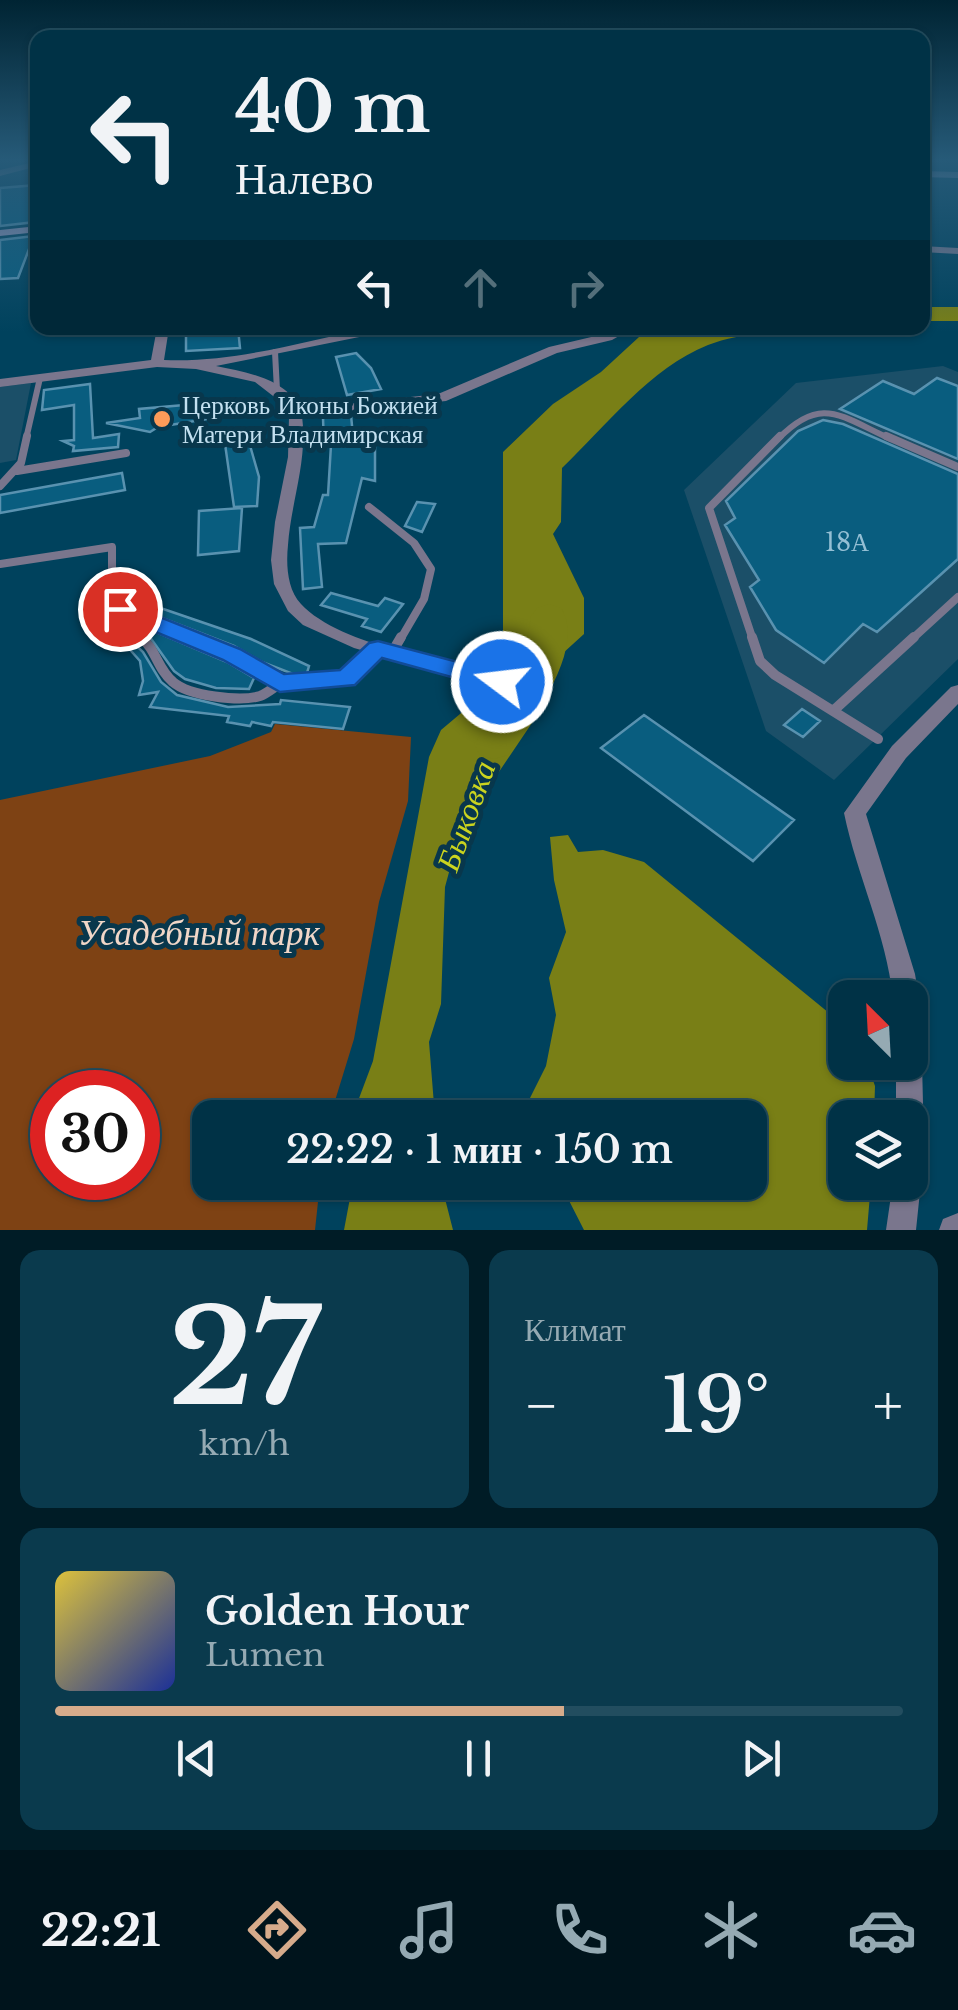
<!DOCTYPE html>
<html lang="ru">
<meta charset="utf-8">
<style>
:root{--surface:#003246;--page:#0a3a4d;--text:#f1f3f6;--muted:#95aab3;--line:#224d5f;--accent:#d6ab8b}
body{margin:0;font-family:"Libre Baskerville",serif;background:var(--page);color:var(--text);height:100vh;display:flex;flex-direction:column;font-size:38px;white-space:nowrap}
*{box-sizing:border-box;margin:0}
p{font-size:32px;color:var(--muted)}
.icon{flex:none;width:55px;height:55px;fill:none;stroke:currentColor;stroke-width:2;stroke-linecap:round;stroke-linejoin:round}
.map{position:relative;height:1230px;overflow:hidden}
.side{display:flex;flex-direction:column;gap:20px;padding:20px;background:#001c26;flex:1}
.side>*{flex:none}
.banner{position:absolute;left:30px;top:30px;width:900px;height:305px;border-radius:20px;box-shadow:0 2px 8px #0004,0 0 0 2px var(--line);background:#003246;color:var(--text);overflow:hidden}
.needle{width:65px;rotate:336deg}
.fabs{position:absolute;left:828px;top:980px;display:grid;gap:20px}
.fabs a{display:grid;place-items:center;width:100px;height:100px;border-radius:20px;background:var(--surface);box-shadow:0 2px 8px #0004,0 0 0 2px var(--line);font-size:50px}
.speed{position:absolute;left:30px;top:1070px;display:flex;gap:20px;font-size:50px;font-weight:700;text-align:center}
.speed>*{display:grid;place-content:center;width:130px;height:130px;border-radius:50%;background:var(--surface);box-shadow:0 2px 8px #0004,0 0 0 2px var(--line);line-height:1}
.speed .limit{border:15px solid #d22;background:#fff;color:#111}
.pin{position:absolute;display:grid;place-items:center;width:85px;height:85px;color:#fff;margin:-42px;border:5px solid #fff;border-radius:50%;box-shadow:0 2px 10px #0007}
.me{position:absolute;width:110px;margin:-55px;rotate:285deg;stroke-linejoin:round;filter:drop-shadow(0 0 8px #0008)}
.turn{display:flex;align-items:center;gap:35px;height:210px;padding:0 40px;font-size:45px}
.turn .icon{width:130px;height:130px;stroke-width:2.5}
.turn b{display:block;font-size:70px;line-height:85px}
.lanes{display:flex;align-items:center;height:95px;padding:0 40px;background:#0003;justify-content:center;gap:50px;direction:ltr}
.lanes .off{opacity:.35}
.big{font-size:75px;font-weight:600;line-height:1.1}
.side .card{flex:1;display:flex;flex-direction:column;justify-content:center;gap:15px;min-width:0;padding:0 35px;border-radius:20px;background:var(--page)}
.side .dial{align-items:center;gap:0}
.dial b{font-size:130px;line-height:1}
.song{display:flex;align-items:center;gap:30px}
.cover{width:120px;height:120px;border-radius:15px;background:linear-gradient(135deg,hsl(50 70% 55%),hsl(230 70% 35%))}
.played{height:10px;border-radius:5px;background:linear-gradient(90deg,var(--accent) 60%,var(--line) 60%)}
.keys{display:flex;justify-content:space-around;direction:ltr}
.heat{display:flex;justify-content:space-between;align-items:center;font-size:55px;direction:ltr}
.side .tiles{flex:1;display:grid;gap:20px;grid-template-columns:1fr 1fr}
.card:last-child{grid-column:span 2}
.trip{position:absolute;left:192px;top:1100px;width:575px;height:100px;border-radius:20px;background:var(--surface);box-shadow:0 2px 8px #0004,0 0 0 2px var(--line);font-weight:600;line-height:100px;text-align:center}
.menu{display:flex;height:160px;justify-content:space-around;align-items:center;background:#00141c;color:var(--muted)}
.menu .icon{width:70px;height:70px}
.menu .current{color:var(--accent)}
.menu b{font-size:45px;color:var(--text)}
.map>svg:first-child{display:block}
.built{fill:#1b4f68}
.green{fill:#7e4214;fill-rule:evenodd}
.water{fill:#797f16}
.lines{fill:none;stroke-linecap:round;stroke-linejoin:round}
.river{fill:#797f16;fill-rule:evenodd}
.building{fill:#095d7f;stroke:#5992b0;stroke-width:2.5}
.lane-far2{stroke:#7a768d;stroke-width:6}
.lane-far1{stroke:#7a768d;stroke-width:8}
.lane{stroke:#7a768d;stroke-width:10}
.street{fill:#7a768d;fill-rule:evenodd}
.secondary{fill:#9c96b9;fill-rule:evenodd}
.route{fill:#1a73e8;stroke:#114b97;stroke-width:2.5}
.poi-dot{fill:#fe9b59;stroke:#08374c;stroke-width:4}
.labels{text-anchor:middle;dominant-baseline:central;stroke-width:10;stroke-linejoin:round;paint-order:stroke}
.far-poi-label{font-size:25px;fill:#c3e0f0;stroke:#08374c;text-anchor:start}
.number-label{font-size:25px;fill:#94bfd4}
.water-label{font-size:32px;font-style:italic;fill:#cbd41f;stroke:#08374c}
.near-park-label{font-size:35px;font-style:italic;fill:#f1d7c8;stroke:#08374c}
</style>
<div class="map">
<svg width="958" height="1230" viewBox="0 0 958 1230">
<rect width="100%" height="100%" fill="#00425d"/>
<path class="built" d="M943,366L958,372V659L834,780L766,731L684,490L796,383Z
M31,383L16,460L0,463V387Z"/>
<path class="green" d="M275,724L411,737L408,801L379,902L354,1039L330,1117L210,1118V1182L320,1183L315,1230H0V800L210,756L271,732ZM138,1092V1178H52V1092Z"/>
<path class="water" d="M667,328H829C790,331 745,331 708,345C650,368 606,426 562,468L561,522L553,534L584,598V634L562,654L530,670L517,666L503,641V452L553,404L601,372L639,337Z
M479,698C502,698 523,697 534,720L461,828L445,887L441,1004L429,1042L435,1117H352L373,1061L429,757L441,730Z
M568,835L578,852L603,850L644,862L845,1026V1062L867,1063L875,1086L874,1117L845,1118V1182L871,1183L867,1230H584L560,1183L750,1182V1118L536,1117L530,1098L546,1066L556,1015L549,978L566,932L554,880L550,837Z
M353,1182L441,1183L453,1230H344Z"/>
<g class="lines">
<path class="river" d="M922,307H958V321H922Z
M549,604L561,608C587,648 531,722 508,755L494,759L480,755L474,744L522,669L531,616L537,608Z"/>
</g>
<path class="building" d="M38,185L30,214L36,213L35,222L0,226V188Z
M34,236L18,278L0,279V240Z
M238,328L240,348L186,351V332Z
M356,353L371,368L381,389L347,395L336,357Z
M937,378L958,386V459L840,409L883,381L914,394Z
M90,384L93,438L119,434L118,447L73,451L74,446L63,441L74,440V405L42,410L44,390Z
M230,401L232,415L158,427L150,432L106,423L140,418L139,409Z
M351,415L353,436L375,434V481L362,478L346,543L318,544L322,587L303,589L300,528L314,527L323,495H328L331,445H324L323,418Z
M823,420L843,424L958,474V559L877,632L863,624L824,663L776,630L750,587L759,580L725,525L735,518L726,501L798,431Z
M249,442L259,477L257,506L234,507L225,444Z
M122,473L125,490L0,513V495Z
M417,502L435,504L422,532L405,526Z
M242,508L239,551L198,555L199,511Z
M105,577L110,597V634L94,609Z
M331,593L378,606L385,598L403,604L381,632L362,626L367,619L321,605Z
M137,600L251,639L309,666L307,673L293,674L262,662L234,646L131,606Z
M118,618L125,627V635L143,652L161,682L177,695L228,707L280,704L281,700L350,707L343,729L273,722L271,726L252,722L250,726L227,722L229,716L150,707L158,692L139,695L143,681L140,661L116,634L120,631L111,625Z
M142,626L227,662L254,678L249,689L216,688L185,679L174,671Z
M802,709L820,721L803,737L784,725Z
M644,715L794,820L753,861L601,748Z"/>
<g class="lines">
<path class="lane-far2" d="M275,352L277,390
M26,439L40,378
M778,439C822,394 841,417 891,439"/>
<path class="lane-far1" d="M886,436L958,467
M17,471L126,453
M0,486L21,463L27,436
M369,507L414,543L431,569L424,599L400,640
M0,564L112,547V574L120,609L196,640
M122,611L135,627L131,631L144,640
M753,640L709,508L780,436
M911,640L958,597"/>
<path class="lane" d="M140,637C156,648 157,669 173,682C189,696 240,702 260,696C268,693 274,687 281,683
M190,637L231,654L281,683L346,679L378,649
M752,637L760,661L775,675L878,739
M394,649L401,637
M833,711L914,637"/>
<path class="street" d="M38,161V166L0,176V170Z
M922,246L958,248V254L922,252Z
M157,328H169L164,360C233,363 302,342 370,328H390L384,332L216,366C245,372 286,378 300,409L438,394L549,347L604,334L619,328H633L612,340L557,353L446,401L302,416C308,460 291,502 288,545C286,564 287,589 301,604C341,647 452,662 509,678L511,683L509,688L502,690L354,648L303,625L288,611L274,584L271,560L275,522L288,457L289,417L286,406L255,382L196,369L157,367L0,387V379L151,360Z
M958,685V704L906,758L866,814L915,974L919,998L915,1007L910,1008V998H893C886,933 857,876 844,813L892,746L951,687Z
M910,1049L918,1053L922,1062L924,1146L920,1156L910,1160V1118H896V1062H910Z
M910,1169L917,1172L921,1182L916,1230H886L893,1182H910Z
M958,1213V1230H939L943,1219Z"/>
<path class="secondary" d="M922,171L958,172V178L922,177Z
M38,226V232L0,236V230Z"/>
</g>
<linearGradient id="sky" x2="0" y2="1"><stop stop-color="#002433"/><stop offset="0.48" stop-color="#265a78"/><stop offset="1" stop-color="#265a78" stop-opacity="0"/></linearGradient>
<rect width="958" height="332" fill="url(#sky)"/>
<path class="route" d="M120,601L240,649L284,674L340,670L369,643L378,641L511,676L514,682L502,691L382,658L355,685L280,692L223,660L112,614L109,609Z"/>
<circle class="poi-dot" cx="162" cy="419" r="10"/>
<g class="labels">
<g class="far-poi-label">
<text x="182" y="405">Церковь Иконы Божией<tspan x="182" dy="29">Матери Владимирская</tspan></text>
</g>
<g class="number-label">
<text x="847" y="542">18А</text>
</g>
<g class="water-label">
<text transform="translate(466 816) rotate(-70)">Быковка</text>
</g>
<g class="near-park-label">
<text x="199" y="932">Усадебный парк</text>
</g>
</g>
</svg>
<div class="fabs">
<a><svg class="needle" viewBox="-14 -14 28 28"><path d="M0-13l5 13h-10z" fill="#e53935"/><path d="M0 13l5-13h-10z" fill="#95aab3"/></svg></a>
<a><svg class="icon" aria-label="layers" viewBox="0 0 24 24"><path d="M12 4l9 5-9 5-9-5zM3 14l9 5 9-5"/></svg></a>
</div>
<div class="speed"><div class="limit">30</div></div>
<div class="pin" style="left:120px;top:609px;background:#d93025"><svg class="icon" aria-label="arrive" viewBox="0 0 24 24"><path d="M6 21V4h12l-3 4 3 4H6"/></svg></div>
<svg class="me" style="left:502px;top:682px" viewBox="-20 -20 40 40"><circle r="17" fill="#1a73e8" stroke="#fff" stroke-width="3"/><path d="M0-11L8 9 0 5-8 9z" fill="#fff"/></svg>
<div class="trip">22:22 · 1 мин · 150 m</div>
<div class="banner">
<div class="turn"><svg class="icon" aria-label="left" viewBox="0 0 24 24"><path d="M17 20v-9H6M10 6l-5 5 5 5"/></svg><div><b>40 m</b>Налево</div></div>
<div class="lanes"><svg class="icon" aria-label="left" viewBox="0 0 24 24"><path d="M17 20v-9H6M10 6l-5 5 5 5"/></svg><svg class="icon off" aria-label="ahead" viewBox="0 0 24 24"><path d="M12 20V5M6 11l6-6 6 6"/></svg><svg class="icon off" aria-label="right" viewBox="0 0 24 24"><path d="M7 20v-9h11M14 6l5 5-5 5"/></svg></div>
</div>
</div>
<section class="side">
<div class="tiles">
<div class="card dial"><b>27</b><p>km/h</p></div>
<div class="card"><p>Климат</p>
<div class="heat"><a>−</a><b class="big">19°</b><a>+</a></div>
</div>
<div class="card">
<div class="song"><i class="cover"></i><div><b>Golden Hour</b><p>Lumen</p></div></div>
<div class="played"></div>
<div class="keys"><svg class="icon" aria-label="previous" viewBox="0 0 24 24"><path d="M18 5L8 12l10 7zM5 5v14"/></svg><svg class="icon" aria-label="pause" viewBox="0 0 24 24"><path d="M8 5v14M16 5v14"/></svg><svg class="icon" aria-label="next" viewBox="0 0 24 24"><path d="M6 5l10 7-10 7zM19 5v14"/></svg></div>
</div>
</div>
</section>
<nav class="menu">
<b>22:21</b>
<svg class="icon current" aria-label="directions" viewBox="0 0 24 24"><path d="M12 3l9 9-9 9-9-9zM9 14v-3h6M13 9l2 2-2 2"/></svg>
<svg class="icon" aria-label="music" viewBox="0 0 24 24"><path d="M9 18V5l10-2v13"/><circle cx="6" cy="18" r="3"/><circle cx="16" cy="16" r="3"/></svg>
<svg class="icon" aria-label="phone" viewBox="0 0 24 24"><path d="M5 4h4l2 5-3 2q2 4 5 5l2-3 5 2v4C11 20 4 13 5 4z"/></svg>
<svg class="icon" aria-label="climate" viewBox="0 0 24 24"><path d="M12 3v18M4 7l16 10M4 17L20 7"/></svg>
<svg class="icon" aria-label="car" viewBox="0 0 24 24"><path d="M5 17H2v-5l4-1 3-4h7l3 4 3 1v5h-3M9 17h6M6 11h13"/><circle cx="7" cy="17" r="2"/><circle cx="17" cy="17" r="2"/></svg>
</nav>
